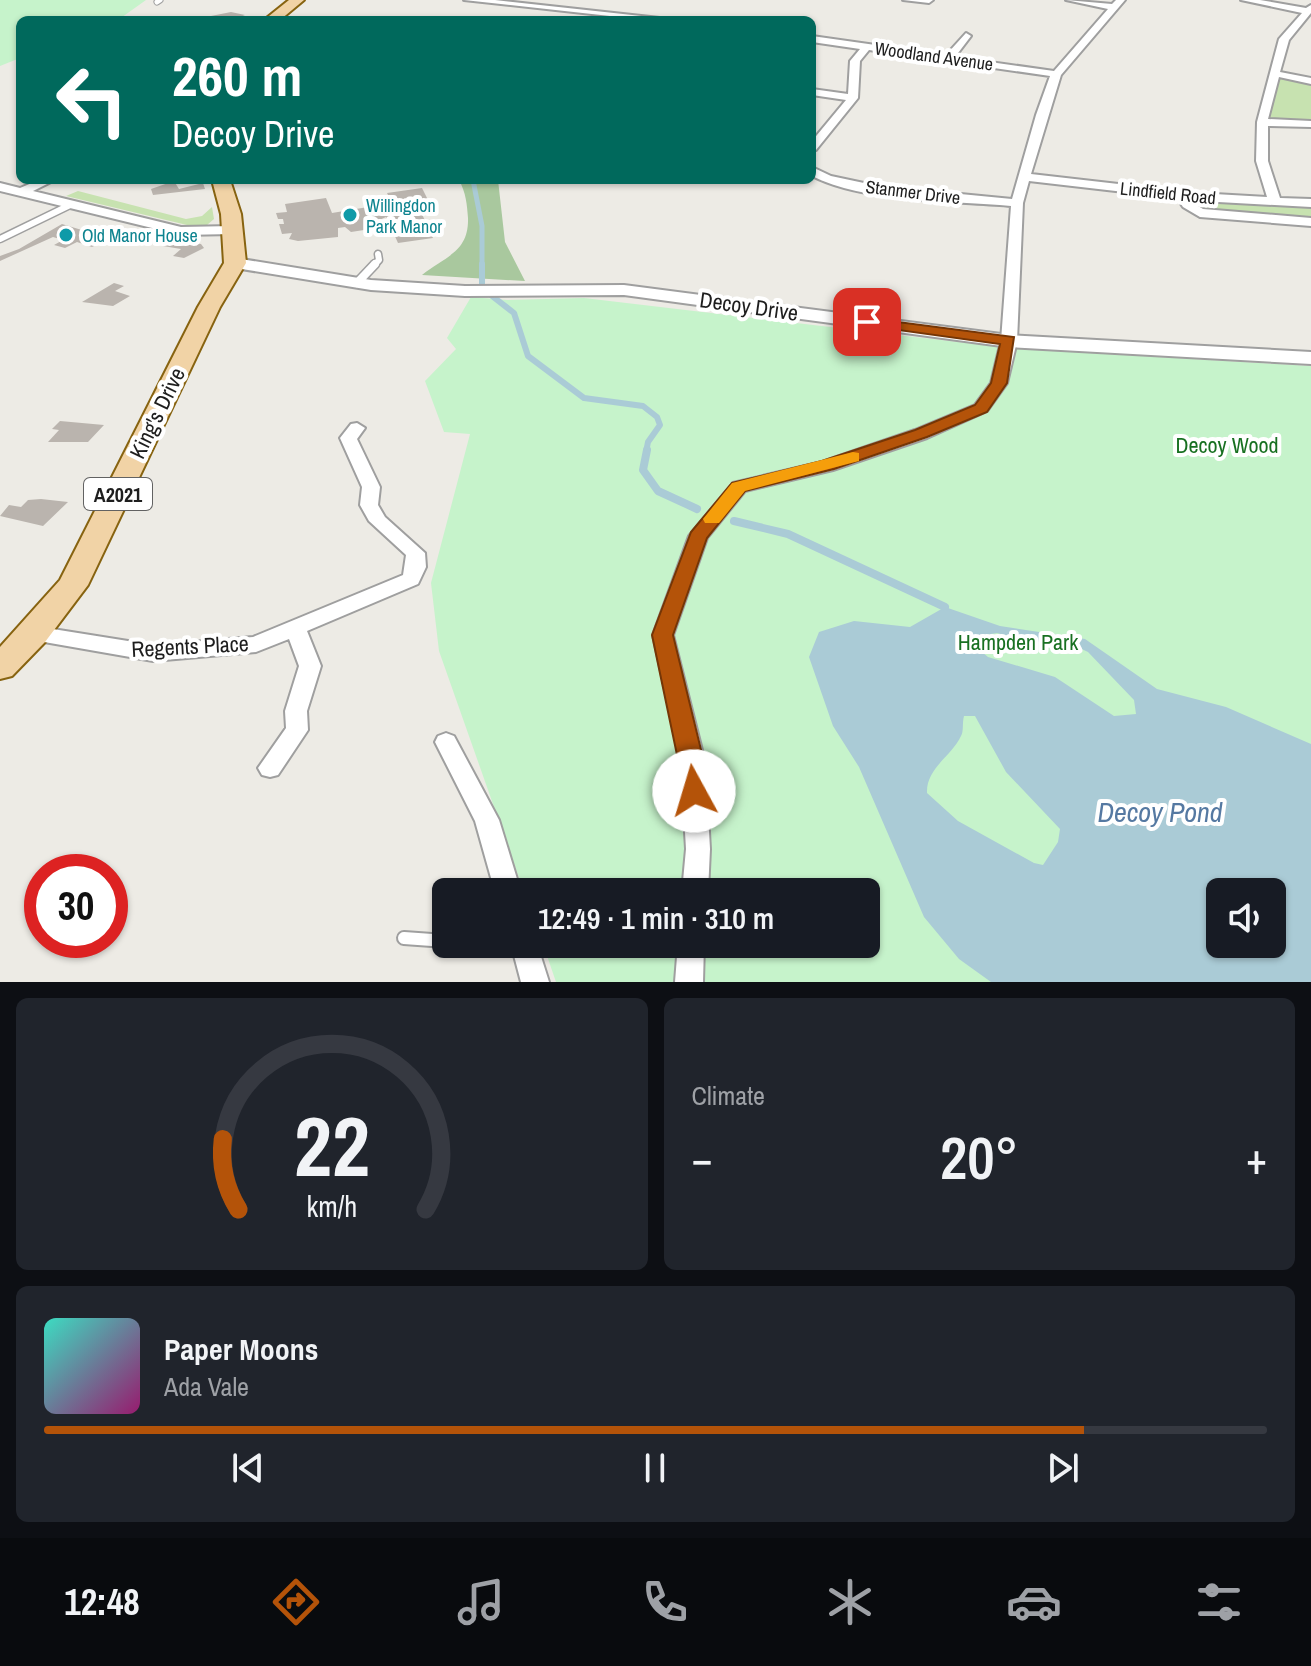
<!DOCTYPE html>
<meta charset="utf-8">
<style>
:root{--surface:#171b24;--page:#20242c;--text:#f1f3f6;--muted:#9ea1a6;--line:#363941;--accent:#b45309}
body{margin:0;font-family:"Archivo Narrow",sans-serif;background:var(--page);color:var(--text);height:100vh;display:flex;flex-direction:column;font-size:30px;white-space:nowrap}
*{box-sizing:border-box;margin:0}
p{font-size:26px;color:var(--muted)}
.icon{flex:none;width:44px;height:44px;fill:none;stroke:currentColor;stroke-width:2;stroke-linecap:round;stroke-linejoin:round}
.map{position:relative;height:982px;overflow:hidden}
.details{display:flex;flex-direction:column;gap:16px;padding:16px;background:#0d0f14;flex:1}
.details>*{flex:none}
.guide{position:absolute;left:16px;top:16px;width:800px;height:168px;border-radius:12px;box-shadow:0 2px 6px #0004;background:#00695c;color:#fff;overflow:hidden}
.tools{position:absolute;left:1206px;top:878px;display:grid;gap:16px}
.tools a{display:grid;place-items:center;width:80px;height:80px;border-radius:12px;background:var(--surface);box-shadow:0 2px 6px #0004;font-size:40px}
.speed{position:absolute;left:24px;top:854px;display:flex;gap:16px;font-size:40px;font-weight:700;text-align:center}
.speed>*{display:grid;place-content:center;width:104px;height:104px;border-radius:50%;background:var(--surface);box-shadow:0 2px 6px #0004;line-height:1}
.speed .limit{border:12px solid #d22;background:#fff;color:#111}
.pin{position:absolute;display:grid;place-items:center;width:68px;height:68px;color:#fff;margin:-34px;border-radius:16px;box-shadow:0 4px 12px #0006}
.me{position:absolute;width:88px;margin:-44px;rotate:354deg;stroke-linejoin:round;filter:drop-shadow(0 0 6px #0008)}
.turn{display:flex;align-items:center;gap:28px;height:168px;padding:0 24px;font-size:36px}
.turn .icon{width:104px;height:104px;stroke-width:2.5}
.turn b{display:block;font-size:56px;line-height:68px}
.big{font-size:60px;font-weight:600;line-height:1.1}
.details .card{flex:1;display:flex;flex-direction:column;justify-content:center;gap:12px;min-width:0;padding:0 28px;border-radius:12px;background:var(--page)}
.details .dial{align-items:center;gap:0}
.dial svg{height:208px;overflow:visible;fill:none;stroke:var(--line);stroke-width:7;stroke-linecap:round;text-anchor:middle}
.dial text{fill:var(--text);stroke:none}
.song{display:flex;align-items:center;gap:24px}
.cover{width:96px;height:96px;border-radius:12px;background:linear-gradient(135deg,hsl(170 70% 55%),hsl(320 70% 35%))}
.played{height:8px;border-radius:4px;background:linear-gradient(90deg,var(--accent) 85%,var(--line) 85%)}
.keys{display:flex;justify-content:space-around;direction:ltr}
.heat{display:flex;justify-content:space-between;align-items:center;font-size:44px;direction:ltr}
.details .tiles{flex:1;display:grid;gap:16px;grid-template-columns:1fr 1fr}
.card:last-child{grid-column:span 2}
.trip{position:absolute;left:432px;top:878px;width:448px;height:80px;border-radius:12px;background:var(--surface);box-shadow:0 2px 6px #0004;font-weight:600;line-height:80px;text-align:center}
.tabs{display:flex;height:128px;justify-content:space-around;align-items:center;background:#090b0e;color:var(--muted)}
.tabs .icon{width:56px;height:56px}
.tabs .selected{color:var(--accent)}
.tabs b{font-size:36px;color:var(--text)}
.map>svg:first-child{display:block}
.grass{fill:#c7e2b0}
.forest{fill:#a9c89e}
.park{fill:#c6f3cb;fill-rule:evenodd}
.water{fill:#aacbd6;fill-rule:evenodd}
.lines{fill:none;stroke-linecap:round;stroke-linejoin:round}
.stream-far2{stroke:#aacbd6;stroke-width:5}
.stream-far1{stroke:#aacbd6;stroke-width:6}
.stream{stroke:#aacbd6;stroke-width:8}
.building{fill:#bab4ae}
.service-far3-casing{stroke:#9f9f9f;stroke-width:7}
.service-far2-casing{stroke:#9f9f9f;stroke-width:9}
.service-far1-casing{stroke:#9f9f9f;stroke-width:11}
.service-casing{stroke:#9f9f9f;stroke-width:16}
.minor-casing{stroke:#9f9f9f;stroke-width:4}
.tertiary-casing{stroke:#9f9f9f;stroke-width:4}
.primary-casing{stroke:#876310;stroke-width:4}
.service-far3{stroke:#fff;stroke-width:5}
.service-far2{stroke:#fff;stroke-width:6}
.service-far1{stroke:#fff;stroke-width:8}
.service{stroke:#fff;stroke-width:12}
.minor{fill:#fff;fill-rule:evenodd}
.tertiary{fill:#fff;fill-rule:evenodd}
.primary{fill:#f1d3a6;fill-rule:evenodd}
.route{fill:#b45309;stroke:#753606;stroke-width:2}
.slow{fill:#f59e0b}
.culture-dot{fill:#0f9aa8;stroke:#fff;stroke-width:3}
.labels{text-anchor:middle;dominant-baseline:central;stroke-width:8;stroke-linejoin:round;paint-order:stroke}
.far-street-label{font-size:18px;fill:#1e1e1e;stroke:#fff}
.far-culture-label{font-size:18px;fill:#0d838f;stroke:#fff;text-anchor:start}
.shield{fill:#fff;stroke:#626262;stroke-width:2}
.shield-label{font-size:20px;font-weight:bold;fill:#1e1e1e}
.street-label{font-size:22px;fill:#1e1e1e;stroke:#fff}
.park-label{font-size:22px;fill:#187021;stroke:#fff}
.near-water-label{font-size:28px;font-style:italic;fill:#5579a2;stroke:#fff}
</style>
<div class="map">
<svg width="1311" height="982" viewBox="0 0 1311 982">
<rect width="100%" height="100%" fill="#edebe5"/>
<path class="grass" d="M1273,73L1311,81V124L1262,122Z
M78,191L186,219L202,216L212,207L214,219L207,225H187L66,196Z
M1197,197L1311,203V222L1200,213L1187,204Z"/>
<path class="forest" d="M459,180H498L505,242L525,281L422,275C446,256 469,252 468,218C467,204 466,193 459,180Z"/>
<path class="park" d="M0,0H146L118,20H20V58L0,66Z
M471,297L507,300L584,298L1009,348L1311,366V982H556L543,944H866V892H524L439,651L431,583L470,434L444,432L425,381L456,349L447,338ZM1220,892H1272V944H1220Z"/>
<path class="water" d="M945,607L1000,626L1085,639L1157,689L1226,707L1311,744V982H991L959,959L924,917L859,767L833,726L809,657L819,632L854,621L910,627ZM997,633L1032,642H1067L1088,652L1134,700L1136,714L1114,716L1055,677L988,657L972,644L979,636ZM964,716H975L1006,772L1060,829L1058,842L1043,865L1034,863L958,821L927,793C926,768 952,756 961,736C964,731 962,723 964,716ZM1220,892H1272V944H1220Z"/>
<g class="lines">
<path class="stream-far2" d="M473,180L482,226V266"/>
<path class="stream-far1" d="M482,264V284
M492,296L514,313L528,356L584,398L643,406L657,417L660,425L648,442L646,452"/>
<path class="stream" d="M647,450L643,470L658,491L697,509
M734,521L788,534L945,607"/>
</g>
<path class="building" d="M231,12L245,15L233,20L206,17Z
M174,181L179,189L203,183L205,189L153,195L151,189Z
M422,188L433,210L421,212L433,238L398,243L393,232L388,233L387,228L390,227L386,217L375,222L377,228L351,232L345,227L338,228V237L298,241L289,239L292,233L282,234L279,224H284L283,219H278L276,213L287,212L285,204L326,198L332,213L392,203L387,193Z
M62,224L85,231L95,226L114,229L100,236L89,237L104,241L92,247L77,242L65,248L54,245L63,240L53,237L0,261V256L19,249Z
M172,239L201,244L204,248L184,258L173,256L181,249L163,246Z
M114,283L124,286L115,291L130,296L113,306L82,302Z
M60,421L104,425L88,442H48L59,430L52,429Z
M41,499L68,502L43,526L0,516L9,505L21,507L28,500Z"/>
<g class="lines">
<g class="service-far3-casing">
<path id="service-far3" d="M157,2L160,0"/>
</g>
<g class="service-far2-casing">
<path id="service-far2" d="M0,239L70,205
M373,266L379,260L378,254"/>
</g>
<g class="service-far1-casing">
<path id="service-far1" d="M357,283L375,264"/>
</g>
<g class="service-casing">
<path id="service" d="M404,938L446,941
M481,944H501"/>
</g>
<g class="minor-casing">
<path id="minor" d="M464,0H495L678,20H646Z
M903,0H933L929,3Z
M1066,0L1112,4L1116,0H1125L1061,75L1031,174L1197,193L1267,197L1256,161L1257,122L1279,39L1302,13L1241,0H1260L1306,8L1311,5V13L1289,40L1280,72L1311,78V84L1279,77L1268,119L1311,121V127L1268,126V161L1280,198L1311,199V207L1200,201L1195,204L1203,209L1311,218V226L1200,217L1183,207L1181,204L1185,199L1029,181L1023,203L1017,341L1007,383L987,411L927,438L833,470L745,491L707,538L673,635L705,762L710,849L708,892H682L686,849L681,762L653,635L689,536L733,483L822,462L915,430L975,405L991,383L1001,341L1011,206C953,201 862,202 812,176V167L831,176L878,186L1012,199L1036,115L1050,76L869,50L860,61L858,98L816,150L812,151V141L846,100L812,95V89L848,94L850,61L860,49L812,42V36L946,55L966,33L971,36L955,57L1054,71L1108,9Z
M39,180H55L33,191L181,227L233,226L240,230L233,234L181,235L0,191V183L20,188Z
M357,423L365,428L357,439L380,487L378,505L385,517L425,553L426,567L418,584L307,631L321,666L307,711L308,730L278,775L270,777L262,775L258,768L286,728L285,711L299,666L289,639L256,652L153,661L27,639L24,634L27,629L34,626L153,645L253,637L403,575L406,555L369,521L360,505L362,487L340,438L351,424Z
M446,733L454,736L499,820L521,892H495L475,821L435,742L438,736Z
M511,944H537L549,982H521Z
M678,944H704L703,982H675Z"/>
</g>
<g class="tertiary-casing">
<path id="tertiary" d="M235,258L371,280L465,286L624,285L1009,335L1311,352V364L1009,347L624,295L465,296L371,290L229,267V259Z"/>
</g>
<g class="primary-casing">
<path id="primary" d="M289,0H304L280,20H264Z
M212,180H230L241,214L246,263L220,307L88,585L45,642L12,676L0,679V647L60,580L198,307L224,263L221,214Z"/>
</g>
<use href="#service-far3" class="service-far3"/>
<use href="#service-far2" class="service-far2"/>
<use href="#service-far1" class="service-far1"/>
<use href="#service" class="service"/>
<use href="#minor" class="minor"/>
<use href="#tertiary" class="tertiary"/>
<use href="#primary" class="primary"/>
</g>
<path class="route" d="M867,318L1014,337L1007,383L987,412L927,437L834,469L745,491L707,538L673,635L704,762L706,791L703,798L694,801L686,798L652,635L691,532L732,483L822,461L915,430L975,405L991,383L1000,344L862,325V319Z"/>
<path class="slow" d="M853,452L859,453V461L745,491L719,523H705L703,519L732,483Z"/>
<g class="culture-dot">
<circle cx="350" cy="215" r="8"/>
<circle cx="66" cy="235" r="8"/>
</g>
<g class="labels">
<g class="far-street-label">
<text transform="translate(934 56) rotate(8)">Woodland Avenue</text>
<text transform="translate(913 192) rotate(7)">Stanmer Drive</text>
<text transform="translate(1168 193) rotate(6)">Lindfield Road</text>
</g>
<g class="far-culture-label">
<text x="366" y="205">Willingdon<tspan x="366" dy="21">Park Manor</tspan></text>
<text x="82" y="235">Old Manor House</text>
</g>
<rect class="shield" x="84" y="478" width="68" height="32" rx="6"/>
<g class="shield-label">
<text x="118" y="494">A2021</text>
</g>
<g class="street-label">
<text transform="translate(749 306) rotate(8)">Decoy Drive</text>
<text transform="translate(157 413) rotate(-64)">King's Drive</text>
<text transform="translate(190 646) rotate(-3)">Regents Place</text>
</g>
<g class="park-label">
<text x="1227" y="445">Decoy Wood</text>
<text x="1018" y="642">Hampden Park</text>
</g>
<g class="near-water-label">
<text x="1160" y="812">Decoy Pond</text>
</g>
</g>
</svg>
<div class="tools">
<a><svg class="icon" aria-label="sound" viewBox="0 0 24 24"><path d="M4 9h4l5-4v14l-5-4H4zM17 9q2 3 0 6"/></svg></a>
</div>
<div class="speed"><div class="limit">30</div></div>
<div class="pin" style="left:867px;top:322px;background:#d93025"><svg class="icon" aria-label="arrive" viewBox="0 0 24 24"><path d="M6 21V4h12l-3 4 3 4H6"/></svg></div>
<svg class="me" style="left:694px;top:791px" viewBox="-20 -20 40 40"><circle r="19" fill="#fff"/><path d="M0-13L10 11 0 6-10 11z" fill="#b45309"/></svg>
<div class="trip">12:49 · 1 min · 310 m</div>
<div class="guide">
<div class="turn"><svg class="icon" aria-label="left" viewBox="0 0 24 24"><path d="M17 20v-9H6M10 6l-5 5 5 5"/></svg><div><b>260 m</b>Decoy Drive</div></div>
</div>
</div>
<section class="details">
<div class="tiles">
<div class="card dial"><svg viewBox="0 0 100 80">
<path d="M14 69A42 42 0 1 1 86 69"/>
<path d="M14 69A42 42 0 0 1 8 42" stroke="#b45309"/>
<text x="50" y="56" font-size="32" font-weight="700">22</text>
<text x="50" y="72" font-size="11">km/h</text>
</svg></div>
<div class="card"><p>Climate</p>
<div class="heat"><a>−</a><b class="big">20°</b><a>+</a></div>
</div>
<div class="card">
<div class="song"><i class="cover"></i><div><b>Paper Moons</b><p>Ada Vale</p></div></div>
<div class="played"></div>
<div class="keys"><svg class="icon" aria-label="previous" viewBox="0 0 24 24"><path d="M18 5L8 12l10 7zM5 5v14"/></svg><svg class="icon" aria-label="pause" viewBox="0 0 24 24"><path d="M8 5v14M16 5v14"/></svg><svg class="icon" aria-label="next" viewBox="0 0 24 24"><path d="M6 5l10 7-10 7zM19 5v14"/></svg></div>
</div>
</div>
</section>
<nav class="tabs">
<b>12:48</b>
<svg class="icon selected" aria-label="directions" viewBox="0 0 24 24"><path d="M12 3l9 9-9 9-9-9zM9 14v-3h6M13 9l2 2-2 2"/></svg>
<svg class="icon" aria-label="music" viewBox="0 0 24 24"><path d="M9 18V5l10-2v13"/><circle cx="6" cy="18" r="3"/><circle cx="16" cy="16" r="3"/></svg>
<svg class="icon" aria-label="phone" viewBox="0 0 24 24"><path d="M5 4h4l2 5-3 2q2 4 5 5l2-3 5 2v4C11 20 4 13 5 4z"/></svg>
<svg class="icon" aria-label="climate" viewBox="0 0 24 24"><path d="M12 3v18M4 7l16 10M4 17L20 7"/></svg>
<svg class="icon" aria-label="car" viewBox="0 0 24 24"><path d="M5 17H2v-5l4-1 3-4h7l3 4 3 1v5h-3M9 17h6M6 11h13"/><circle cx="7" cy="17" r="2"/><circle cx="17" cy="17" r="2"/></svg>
<svg class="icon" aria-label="filters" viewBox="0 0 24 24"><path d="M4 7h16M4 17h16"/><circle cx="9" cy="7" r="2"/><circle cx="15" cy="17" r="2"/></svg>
</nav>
